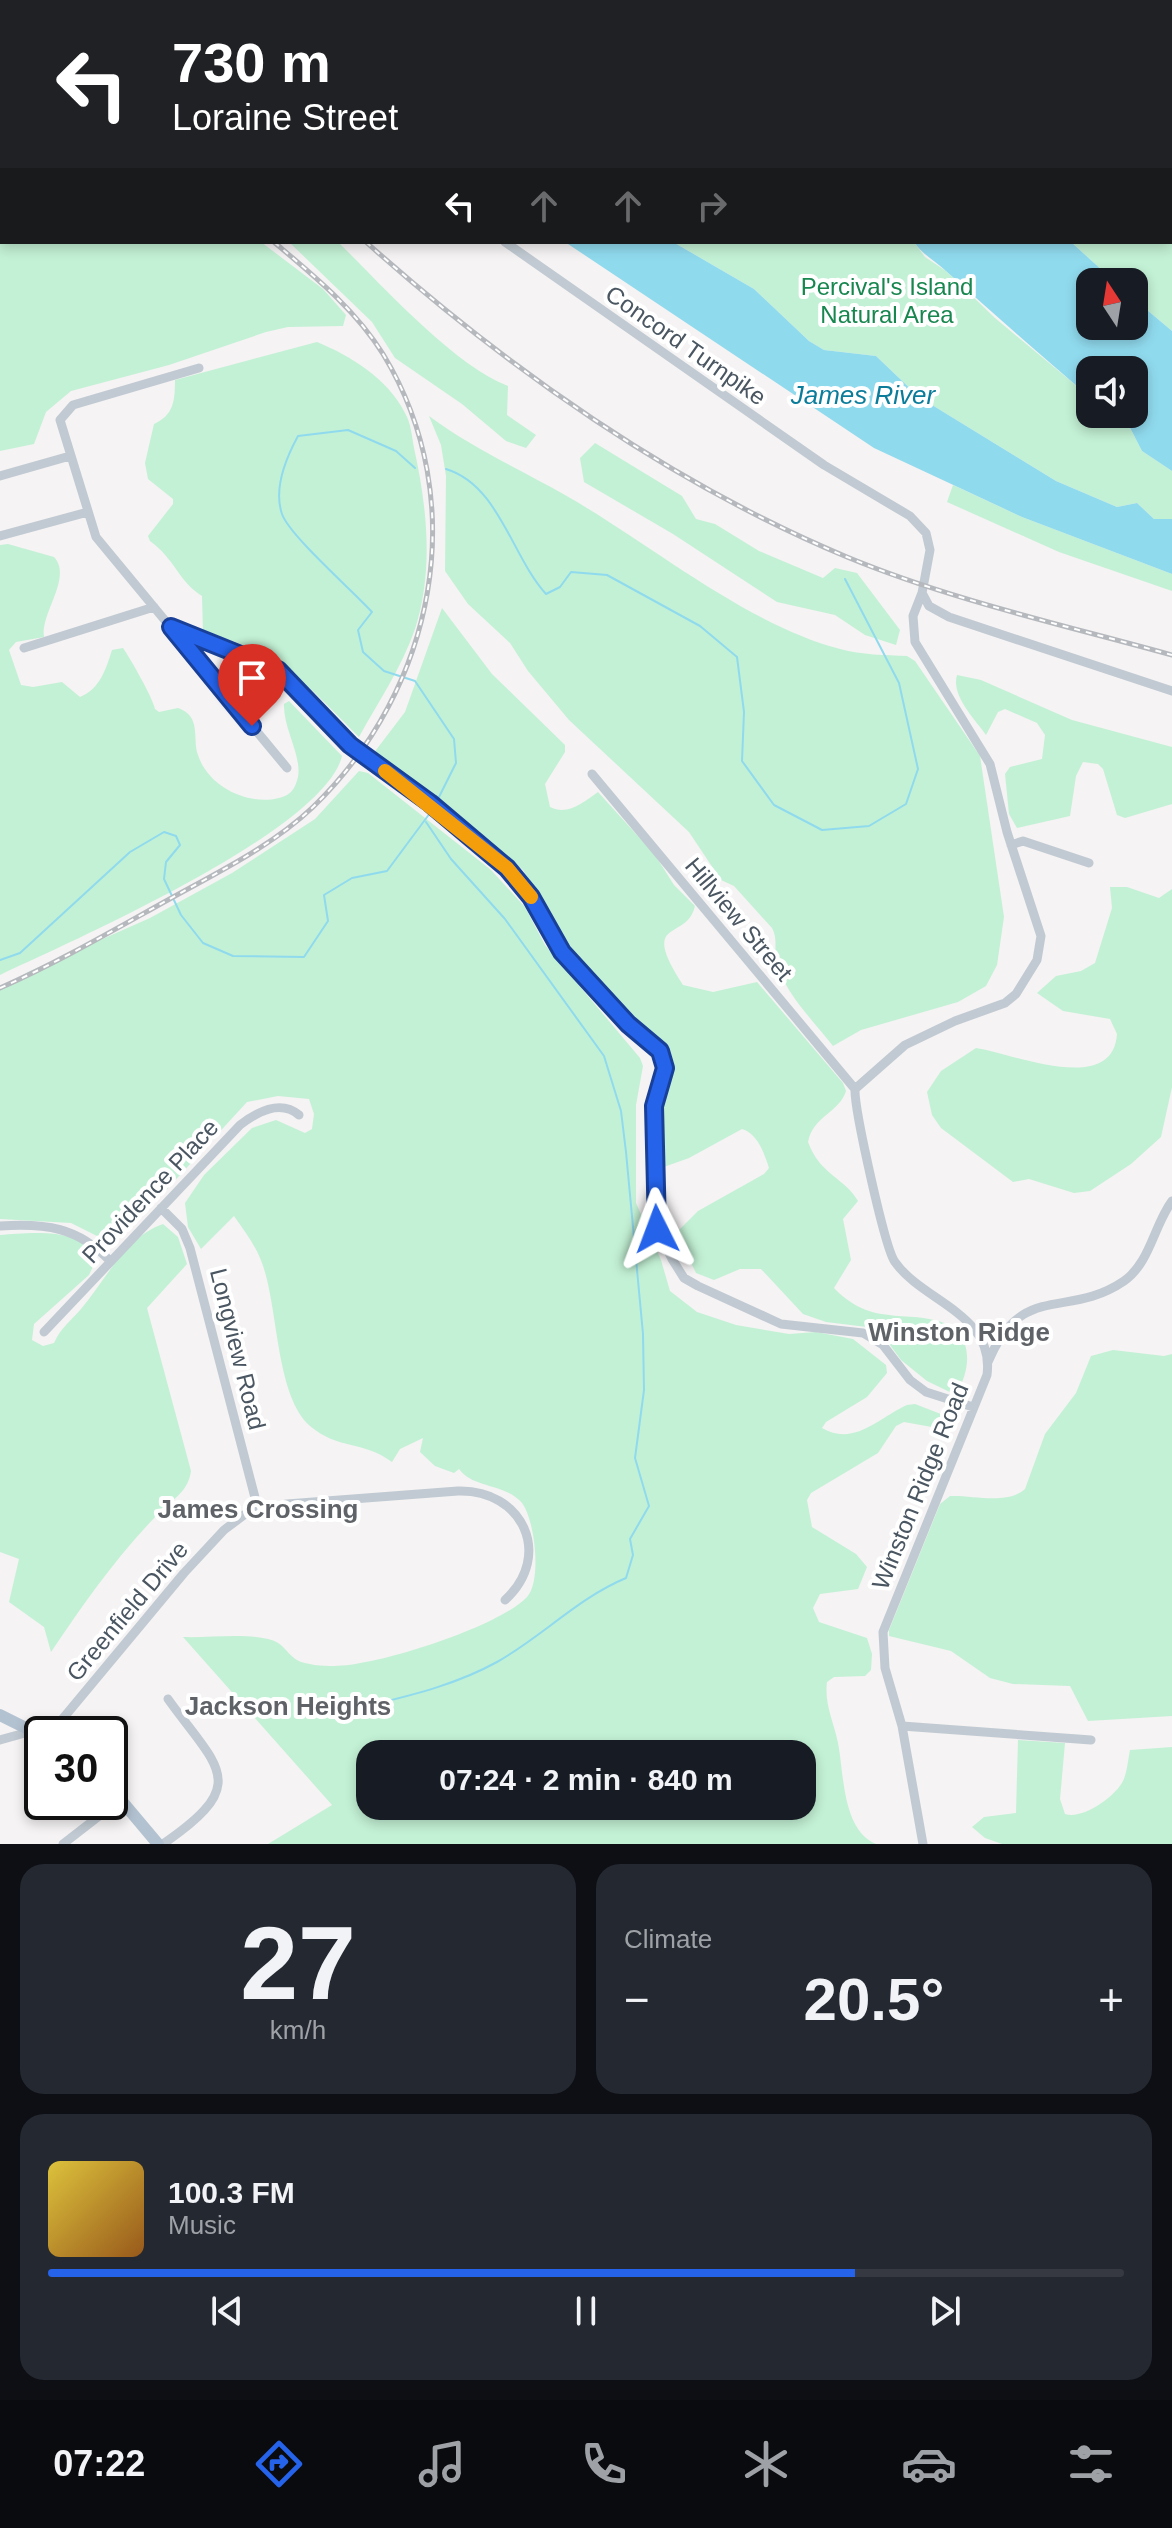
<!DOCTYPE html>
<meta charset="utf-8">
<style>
:root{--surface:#171b24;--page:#242831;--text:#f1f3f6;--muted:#9ea1a6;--line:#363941;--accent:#2563eb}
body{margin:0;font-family:Helvetica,sans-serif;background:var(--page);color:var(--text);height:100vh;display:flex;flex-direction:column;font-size:30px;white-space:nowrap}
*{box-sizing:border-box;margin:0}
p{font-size:26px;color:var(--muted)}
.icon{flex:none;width:44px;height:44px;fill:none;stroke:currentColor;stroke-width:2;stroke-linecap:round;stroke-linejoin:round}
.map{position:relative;height:1844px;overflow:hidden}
.side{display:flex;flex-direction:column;gap:20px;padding:20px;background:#0d0f14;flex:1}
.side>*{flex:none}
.top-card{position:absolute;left:0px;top:0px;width:1172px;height:244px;box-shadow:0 4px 12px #0003;background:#202124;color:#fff;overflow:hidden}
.needle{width:52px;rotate:348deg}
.tools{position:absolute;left:1076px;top:268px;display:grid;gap:16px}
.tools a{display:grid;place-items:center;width:72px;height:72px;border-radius:16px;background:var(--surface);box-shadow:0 4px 12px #0003;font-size:40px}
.speed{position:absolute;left:24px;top:1716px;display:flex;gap:16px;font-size:40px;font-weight:700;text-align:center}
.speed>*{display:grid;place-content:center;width:104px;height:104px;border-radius:50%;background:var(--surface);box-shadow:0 4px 12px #0003;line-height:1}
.speed .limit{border:4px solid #111;border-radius:12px;background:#fff;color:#111}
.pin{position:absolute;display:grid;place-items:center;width:68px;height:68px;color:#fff;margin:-82px -34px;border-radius:50% 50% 50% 0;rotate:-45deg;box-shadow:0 0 8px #0007}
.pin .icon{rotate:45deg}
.me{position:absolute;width:88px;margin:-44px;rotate:357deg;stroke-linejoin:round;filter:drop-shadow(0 0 6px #0008)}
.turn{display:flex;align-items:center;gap:28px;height:168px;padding:0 40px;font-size:36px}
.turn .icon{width:104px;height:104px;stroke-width:2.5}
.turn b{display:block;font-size:56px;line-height:68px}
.lanes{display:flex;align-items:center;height:76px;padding:0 40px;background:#0003;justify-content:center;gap:40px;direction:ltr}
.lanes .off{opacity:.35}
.big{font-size:60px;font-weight:700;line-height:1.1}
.side .widget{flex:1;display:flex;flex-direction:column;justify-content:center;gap:12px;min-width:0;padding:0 28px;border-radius:24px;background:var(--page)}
.side .dial{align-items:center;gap:0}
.dial b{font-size:104px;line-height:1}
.song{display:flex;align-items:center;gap:24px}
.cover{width:96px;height:96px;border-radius:12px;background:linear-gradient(135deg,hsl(50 70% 55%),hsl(30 70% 35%))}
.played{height:8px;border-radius:4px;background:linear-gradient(90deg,var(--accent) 75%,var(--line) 75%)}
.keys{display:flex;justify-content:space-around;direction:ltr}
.heat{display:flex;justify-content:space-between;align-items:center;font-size:44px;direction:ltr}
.side .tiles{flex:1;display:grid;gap:20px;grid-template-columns:1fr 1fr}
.widget:last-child{grid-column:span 2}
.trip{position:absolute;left:356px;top:1740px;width:460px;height:80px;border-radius:24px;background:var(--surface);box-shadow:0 4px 12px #0003;font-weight:700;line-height:80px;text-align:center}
.menu{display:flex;height:128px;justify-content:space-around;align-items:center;background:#090b0e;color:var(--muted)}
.menu .icon{width:56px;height:56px}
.menu .current{color:var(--accent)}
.menu b{font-size:36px;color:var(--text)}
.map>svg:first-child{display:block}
.green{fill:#c3f1d5;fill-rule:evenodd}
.water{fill:#90daee}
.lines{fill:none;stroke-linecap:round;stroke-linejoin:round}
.stream{stroke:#90daee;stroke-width:2}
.minor{stroke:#c1cad2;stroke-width:9}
.major{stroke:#b3c2d1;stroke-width:12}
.rail-casing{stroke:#b5b8bd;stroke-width:5}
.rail{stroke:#fff;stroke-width:2;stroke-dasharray:6;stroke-linecap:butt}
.route-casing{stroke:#184099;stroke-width:20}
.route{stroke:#2563eb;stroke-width:14}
.slow{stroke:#f59e0b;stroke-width:14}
.labels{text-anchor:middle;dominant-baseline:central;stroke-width:8;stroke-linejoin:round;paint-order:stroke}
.park-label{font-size:24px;fill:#17864f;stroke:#fff}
.street-label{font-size:24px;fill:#4a5661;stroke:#fff}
.water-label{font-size:26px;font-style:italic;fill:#0c7c9b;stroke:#fff}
.neighbourhood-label{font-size:26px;font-weight:bold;fill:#5f6368;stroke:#fff}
</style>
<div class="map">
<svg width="1172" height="1844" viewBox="0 0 1172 1844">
<rect width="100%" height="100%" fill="#f5f3f3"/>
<path class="green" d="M793,0H1169V2H795Z
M0,21L2,242H261L323,289L346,315L343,326L288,327L266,332L169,365L71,391L46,412L34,444L0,451Z
M1170,65L1172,69V331L1134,299V282H1115L1071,242H1170Z
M289,242H338C382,285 452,364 508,386L507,415L536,435L526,448L506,441L462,404L395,358L372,322Z
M673,242H914L925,257L946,271L995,318L1090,397V414H1123L1142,451L1172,471V519H1154L1137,503L1117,507L1056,481L919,397L876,356L824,350L809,341L754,289Z
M317,342C351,356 388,379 405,413C411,423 412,437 414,448C427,507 434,570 415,629C402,667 378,702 359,737C307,685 278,649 203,633L202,596C179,582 175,559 150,541L148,536L173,504V499L148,479L145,463L154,424C174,415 175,400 175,380Z
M429,416C472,448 519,469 565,495C651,544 745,624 840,649C862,655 885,655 907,656L915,661L980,756L1004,917L997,965L986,986L958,1002L861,1030L833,1046C813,1020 784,993 776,960C774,949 778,939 772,928L734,886L721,880L689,832L569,720L528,671L510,643L468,604L445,571L446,476L441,445Z
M595,443L682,496L696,519L715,524L759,551L823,578L835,568L857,573L900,630L896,645L865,635L835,615L777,602L673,534L584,482L580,458Z
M953,485L1022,517L1172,574V591L1059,552L947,502Z
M8,544L54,557C73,577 40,614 44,637L16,642L9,650L21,685L33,687L62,682L80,697C100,689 106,669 112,650L123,648C130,658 153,698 155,709L159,712L178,708C202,716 192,739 198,755C208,787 249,806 279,798C291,795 295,789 298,777C302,756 283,728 284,704L289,701L342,756C324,831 72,941 0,975V545Z
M442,608L492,674L565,745V752L545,784L550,807C568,816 584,802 598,792L655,855L674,885L695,906C687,942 638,916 683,985L713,992L757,982L843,1083L846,1091C839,1113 813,1116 808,1142C820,1175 845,1178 858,1201L843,1219L851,1260L834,1288C876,1332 913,1304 957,1329C973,1351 968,1373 956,1395L927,1381L901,1360L882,1334L867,1327L826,1322L803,1314L761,1269H740L714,1280L696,1273L681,1242L674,1235L698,1211L764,1174L769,1168C764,1153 758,1134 742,1129L689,1158L661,1168L660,1111L674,1064L670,1052L639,1026L607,987L566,946L523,870L420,786L374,758L373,754L405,712Z
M957,675L981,680L1072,720L1172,747V804L1125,818L1117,815L1103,769L1098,764L1083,762L1076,776L1070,816L1017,828L1009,814L1005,774L1010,767L1042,759L1045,735L1037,723L1005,709L998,712L986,735C974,718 951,696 957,675Z
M359,771L368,773L491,870L525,907L545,945L640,1058L643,1066L636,1105V1203L661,1260L670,1291L697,1312L736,1325L789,1334L816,1332L853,1339L886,1365L887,1373L867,1397L826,1422L822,1428C854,1447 880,1417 907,1405L915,1404L946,1416L948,1423L943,1429L904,1422L896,1426L878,1453L811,1493L807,1500L812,1527L856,1554L867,1567L858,1589L820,1594L813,1608L819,1622L867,1638L872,1654L871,1670L865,1676L834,1677L827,1682C824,1704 834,1722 838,1743C844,1773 842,1830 876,1844H268L332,1805L183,1637C209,1638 243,1633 268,1639C283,1642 286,1653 297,1660C305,1665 324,1666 333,1666C374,1667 499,1627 527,1597C542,1581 535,1520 522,1503C505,1483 474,1489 459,1469L454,1473L435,1466L420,1452L423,1438L400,1449L392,1462C362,1440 338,1450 310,1426C274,1394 279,1301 260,1258C254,1243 243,1229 234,1216L201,1249L188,1227L185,1203L204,1175L252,1128L276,1120L305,1133L312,1129L314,1114L309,1099L278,1096L247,1102L146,1212L111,1243L71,1223L0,1219V989L28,972L150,918L232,873L315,819ZM370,1754H802V1806H370Z
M1110,887H1127L1159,898L1172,889V1087L1161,1137L1131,1164L1090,1191L1074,1193L1029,1179L1013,1182L941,1128L932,1115L927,1092L941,1071L976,1048C1011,1053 1113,1097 1117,1034L1110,1019L1063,1011L1037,993L1056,976L1081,971L1095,963L1112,908Z
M163,1224L178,1237L187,1264L147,1308L191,1471C188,1492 173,1499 158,1514C117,1556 84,1603 51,1652L44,1627L9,1602L19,1559L0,1552V1235C29,1233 85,1226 96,1260L89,1275L34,1324L32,1340L43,1346L54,1343C61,1327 70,1322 81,1309C106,1280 125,1237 163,1224Z
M1113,1350L1164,1356L1172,1354V1716L1088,1721L1070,1686L1013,1684L990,1678L951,1651L889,1636V1630L940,1504L950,1496C973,1495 1007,1505 1025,1489L1045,1434L1076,1393L1091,1356Z
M1018,1740L1065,1743L1060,1799L1065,1814C1082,1820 1115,1797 1123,1781C1127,1773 1128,1760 1130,1750L1172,1747V1844H1002L985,1838L972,1827L984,1817L1016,1813Z"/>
<path class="water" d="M565,242H673L754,289L809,341L824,350L876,356L919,397L1056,481L1117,507L1137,503L1154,519H1172V574L1022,517L874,448Z
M914,242H1071L1115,282H1090V326H1134V299L1172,331V471L1142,451L1123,414H1134V370H1090V397C1041,356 993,313 946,271C934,260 923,255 914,242Z"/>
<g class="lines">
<path class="stream" d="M415,468L396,451L348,430L298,436C286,458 273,488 282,514C289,535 353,591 372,612L358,630L363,652L384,671L415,681L454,739L456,763L436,803
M446,469C499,485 512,557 546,594L560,587L571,572L607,575L700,626L737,657L744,712L742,761L774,805L822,830L869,826L906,804L918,769L899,683L845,579
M0,960L20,953L130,852L164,832L176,836L180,845L166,862L164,879L181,915L203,943L233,956L304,957L328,921L324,895L352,878L387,871L433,809
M375,1704C417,1694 459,1683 497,1662C543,1636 578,1598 626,1578L633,1555L630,1539L649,1506L635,1458L644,1390L643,1334L626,1152L621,1111L604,1056L505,919L451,859L426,822"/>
<path class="minor" d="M202,0L204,2
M505,242L824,465L910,516L926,533L930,550L922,593L913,616L915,642L990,764L1007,832L1041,936L1037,960L1016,994L1005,1003L955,1021L905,1045L855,1089
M199,368L73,405L60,420L96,537L287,768
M0,476L70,456
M0,536L88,512
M922,593L929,606L949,617L1172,691
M171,627L278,670L350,745L430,803L518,878L562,952L607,997L628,1024L660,1051L664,1061V1075L654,1096L655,1212L657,1229L672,1259L684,1278L698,1286L781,1324L863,1333L883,1345L910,1380L926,1392L973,1407
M24,648L154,607
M592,774L855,1089
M1011,845L1023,841L1089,863
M855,1089C854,1108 885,1249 895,1262C923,1302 995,1314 987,1375L883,1632L885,1668L902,1726L923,1844
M161,1208L182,1229L190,1248L258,1509
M0,1226C45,1223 78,1227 110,1261
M44,1332L240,1125C257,1112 280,1099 299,1115
M988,1362C1022,1280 1067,1320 1124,1281C1150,1263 1154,1225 1172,1201
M902,1726L1091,1740
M50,1734L184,1573L224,1530L244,1515L258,1509L287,1504L458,1491C522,1489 554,1555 505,1600
M0,1740L32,1731
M63,1844L121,1799
M163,1844C252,1783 218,1769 168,1699"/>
<path class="major" d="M0,1715L42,1736
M110,1787L158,1844"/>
<g class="rail-casing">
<path id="rail" d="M61,0L64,2
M0,14L2,15
M366,242C507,368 672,484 847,557C951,600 1064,625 1172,655
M0,988C57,963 112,931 166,901C216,873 271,847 313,807C435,689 473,502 383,354C355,309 314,276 274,242"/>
</g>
<use href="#rail" class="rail"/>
</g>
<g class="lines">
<g class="route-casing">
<path id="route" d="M252,726L171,627L278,670L350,745L430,803L507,868L531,897L562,952L628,1024L660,1051L665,1068L654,1106L657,1229"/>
</g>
<use href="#route" class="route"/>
<path class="slow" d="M385,771L507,868L531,897"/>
</g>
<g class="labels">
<g class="park-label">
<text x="887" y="286">Percival's Island<tspan x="887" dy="28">Natural Area</tspan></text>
</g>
<g class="street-label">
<text transform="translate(686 345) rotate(35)">Concord Turnpike</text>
<text transform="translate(739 919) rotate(50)">Hillview Street</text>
<text transform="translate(150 1191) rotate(-47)">Providence Place</text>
<text transform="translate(238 1349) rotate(76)">Longview Road</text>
<text transform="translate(920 1486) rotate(-68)">Winston Ridge Road</text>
<text transform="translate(127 1611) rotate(-50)">Greenfield Drive</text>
</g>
<g class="water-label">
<text x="863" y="395">James River</text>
</g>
<g class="neighbourhood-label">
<text x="959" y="1332">Winston Ridge</text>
<text x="258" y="1509">James Crossing</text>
<text x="288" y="1706">Jackson Heights</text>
</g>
</g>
</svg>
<div class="tools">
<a><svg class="needle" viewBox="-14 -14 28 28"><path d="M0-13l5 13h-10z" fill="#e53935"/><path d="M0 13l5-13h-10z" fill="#9ea1a6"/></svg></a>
<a><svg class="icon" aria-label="sound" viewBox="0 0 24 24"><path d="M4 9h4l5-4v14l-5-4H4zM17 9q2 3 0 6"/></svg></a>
</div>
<div class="speed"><div class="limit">30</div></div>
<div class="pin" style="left:252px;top:726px;background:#d93025"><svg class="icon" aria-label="arrive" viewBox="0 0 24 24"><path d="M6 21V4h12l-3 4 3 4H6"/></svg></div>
<svg class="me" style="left:657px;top:1229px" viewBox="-20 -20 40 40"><path d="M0-17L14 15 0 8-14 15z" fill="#2563eb" stroke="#fff" stroke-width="4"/></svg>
<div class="trip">07:24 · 2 min · 840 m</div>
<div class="top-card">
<div class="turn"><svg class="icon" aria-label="left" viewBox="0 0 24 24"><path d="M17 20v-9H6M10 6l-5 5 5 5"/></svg><div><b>730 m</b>Loraine Street</div></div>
<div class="lanes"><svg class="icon" aria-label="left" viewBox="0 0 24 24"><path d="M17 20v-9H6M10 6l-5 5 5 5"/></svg><svg class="icon off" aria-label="ahead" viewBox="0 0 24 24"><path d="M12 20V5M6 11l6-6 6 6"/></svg><svg class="icon off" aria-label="ahead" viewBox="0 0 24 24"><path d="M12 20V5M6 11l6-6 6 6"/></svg><svg class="icon off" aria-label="right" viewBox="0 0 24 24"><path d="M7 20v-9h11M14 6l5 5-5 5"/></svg></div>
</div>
</div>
<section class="side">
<div class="tiles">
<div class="widget dial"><b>27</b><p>km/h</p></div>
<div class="widget"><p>Climate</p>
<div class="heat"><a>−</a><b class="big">20.5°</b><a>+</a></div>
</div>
<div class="widget">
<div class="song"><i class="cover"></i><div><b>100.3 FM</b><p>Music</p></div></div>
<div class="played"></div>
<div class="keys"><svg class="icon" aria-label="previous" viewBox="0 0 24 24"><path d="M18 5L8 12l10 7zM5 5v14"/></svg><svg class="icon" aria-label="pause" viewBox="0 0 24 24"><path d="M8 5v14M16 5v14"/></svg><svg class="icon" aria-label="next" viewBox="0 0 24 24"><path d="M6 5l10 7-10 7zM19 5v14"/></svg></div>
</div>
</div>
</section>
<nav class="menu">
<b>07:22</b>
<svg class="icon current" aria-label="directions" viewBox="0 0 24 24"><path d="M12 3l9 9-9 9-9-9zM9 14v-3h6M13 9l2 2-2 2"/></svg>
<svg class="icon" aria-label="music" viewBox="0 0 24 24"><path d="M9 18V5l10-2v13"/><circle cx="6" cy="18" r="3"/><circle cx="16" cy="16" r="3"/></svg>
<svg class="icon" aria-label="phone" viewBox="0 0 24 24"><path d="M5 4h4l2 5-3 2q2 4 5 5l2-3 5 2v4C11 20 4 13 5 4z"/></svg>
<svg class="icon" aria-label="climate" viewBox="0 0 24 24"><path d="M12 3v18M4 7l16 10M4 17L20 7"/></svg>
<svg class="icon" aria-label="car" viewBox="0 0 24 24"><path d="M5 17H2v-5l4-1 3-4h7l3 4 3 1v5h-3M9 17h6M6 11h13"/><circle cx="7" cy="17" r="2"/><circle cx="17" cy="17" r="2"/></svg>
<svg class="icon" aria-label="filters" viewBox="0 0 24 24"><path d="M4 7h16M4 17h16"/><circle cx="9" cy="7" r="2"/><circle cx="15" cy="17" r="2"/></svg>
</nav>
